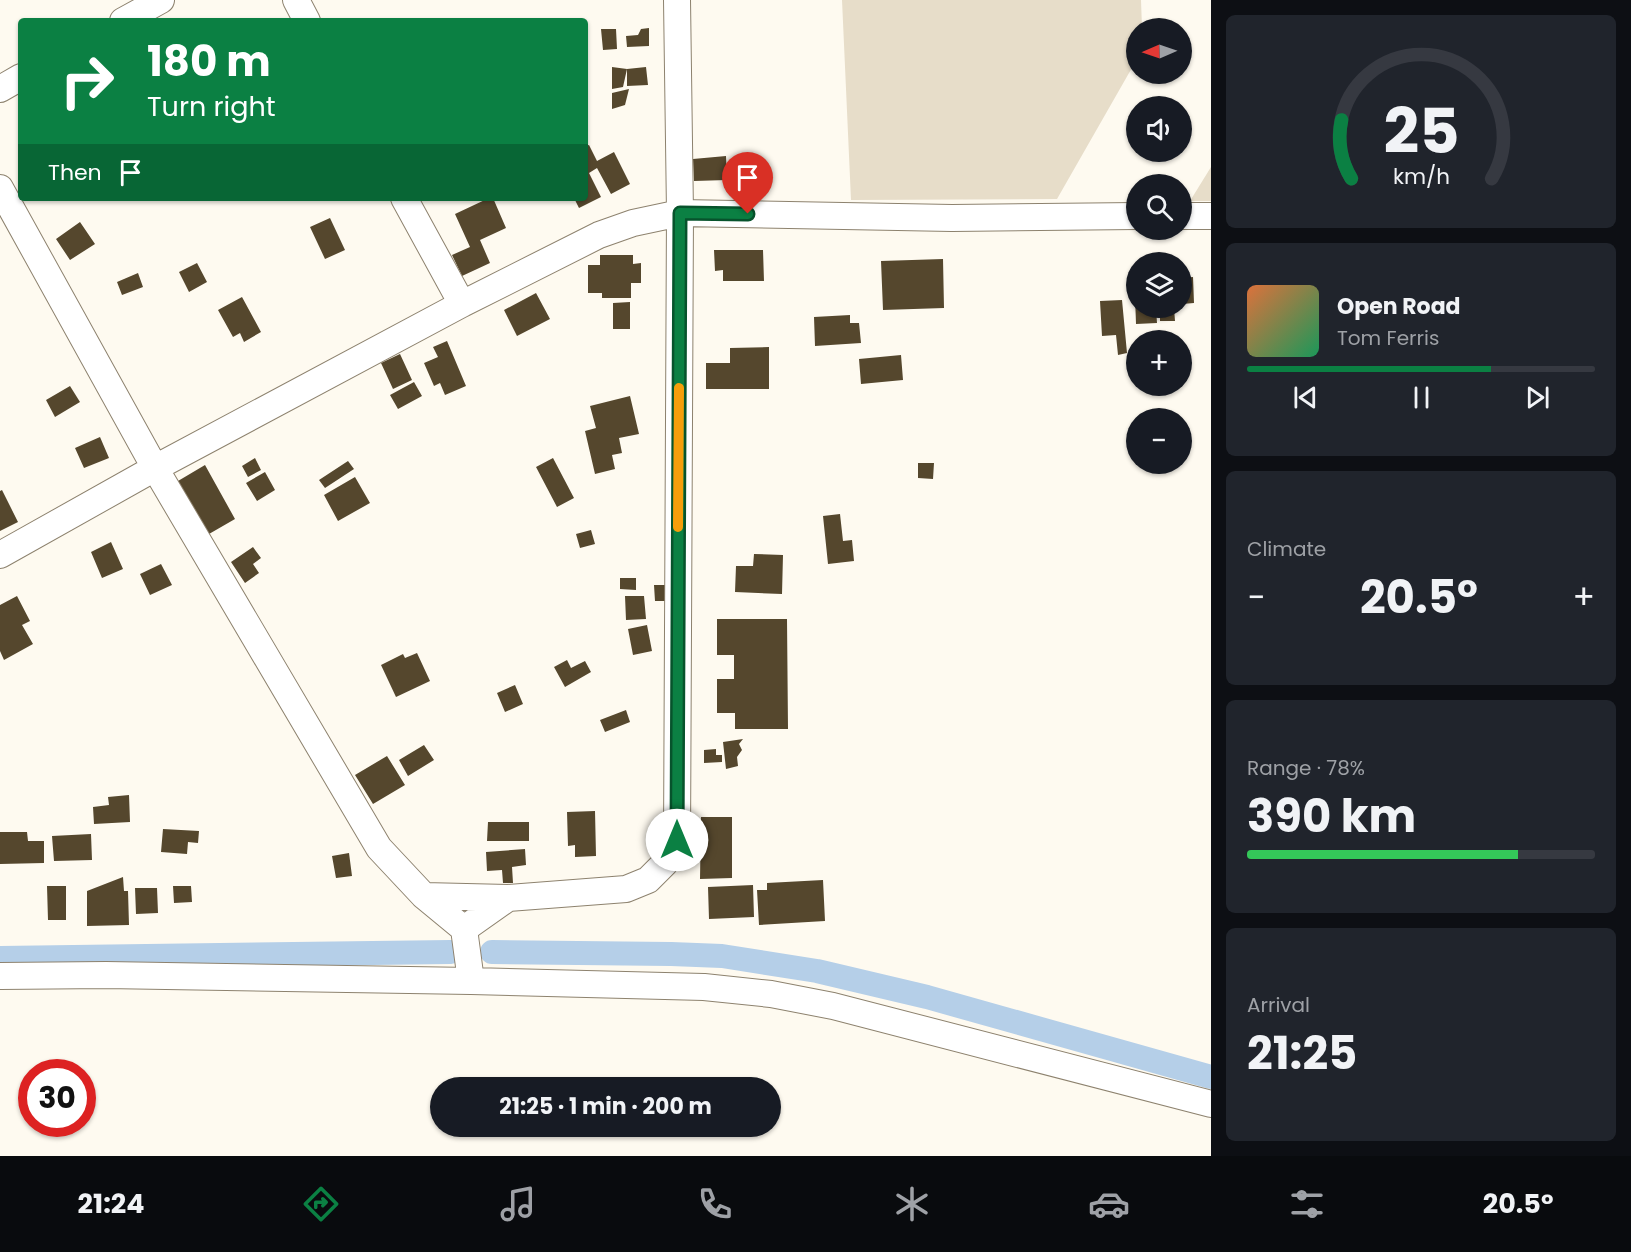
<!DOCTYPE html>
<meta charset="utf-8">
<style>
:root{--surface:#171b24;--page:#20242c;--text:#f1f3f6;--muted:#9ea1a6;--line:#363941;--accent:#0b8043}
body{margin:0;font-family:Poppins,sans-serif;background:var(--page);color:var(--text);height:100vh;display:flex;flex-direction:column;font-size:22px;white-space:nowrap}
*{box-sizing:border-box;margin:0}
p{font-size:20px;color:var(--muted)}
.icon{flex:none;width:33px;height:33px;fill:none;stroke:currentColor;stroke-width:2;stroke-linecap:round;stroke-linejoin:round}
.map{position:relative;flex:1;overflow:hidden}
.panel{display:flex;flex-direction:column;gap:15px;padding:15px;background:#0d0f14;width:420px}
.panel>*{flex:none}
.banner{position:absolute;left:18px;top:18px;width:570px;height:183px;border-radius:6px;box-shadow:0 2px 4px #0004;background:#0b8043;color:#fff;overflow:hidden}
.needle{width:39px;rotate:268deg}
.controls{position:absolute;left:1126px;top:18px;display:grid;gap:12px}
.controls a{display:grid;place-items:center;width:66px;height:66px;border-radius:50%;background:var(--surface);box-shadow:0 2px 4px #0004;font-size:30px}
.speed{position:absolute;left:18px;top:1059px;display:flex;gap:12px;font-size:30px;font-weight:700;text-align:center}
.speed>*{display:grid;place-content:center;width:78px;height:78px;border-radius:50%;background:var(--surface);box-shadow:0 2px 4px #0004;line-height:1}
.speed .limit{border:9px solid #d22;background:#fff;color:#111}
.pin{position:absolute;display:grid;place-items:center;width:51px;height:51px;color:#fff;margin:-62px -26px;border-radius:50% 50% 50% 0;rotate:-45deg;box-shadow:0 0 6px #0007}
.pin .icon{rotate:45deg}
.me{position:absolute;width:66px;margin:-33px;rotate:0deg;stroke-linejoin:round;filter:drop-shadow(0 0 4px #0008)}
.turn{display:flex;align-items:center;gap:21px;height:126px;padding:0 30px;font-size:27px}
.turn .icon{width:78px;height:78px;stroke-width:2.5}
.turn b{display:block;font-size:42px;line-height:51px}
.then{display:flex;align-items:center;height:57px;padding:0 30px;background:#0003;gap:12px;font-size:22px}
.big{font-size:45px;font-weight:700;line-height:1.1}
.panel .widget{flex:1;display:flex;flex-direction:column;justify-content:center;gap:9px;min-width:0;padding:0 21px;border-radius:9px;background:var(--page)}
.panel .dial{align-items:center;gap:0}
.dial svg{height:156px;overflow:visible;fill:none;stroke:var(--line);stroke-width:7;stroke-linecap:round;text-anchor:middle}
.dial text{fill:var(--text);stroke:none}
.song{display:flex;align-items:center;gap:18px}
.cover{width:72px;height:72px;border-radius:9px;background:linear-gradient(135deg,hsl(20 70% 55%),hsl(150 70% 35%))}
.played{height:6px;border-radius:3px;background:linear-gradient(90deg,var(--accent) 70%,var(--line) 70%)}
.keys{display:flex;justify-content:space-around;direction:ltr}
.heat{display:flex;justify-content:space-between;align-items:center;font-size:33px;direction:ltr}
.charge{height:9px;border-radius:4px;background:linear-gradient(90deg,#34c759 78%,var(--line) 0)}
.trip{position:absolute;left:430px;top:1077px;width:351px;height:60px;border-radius:30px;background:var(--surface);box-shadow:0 2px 4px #0004;font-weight:700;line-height:60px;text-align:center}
.tab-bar{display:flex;height:96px;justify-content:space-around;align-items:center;background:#090b0e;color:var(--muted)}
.tab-bar .icon{width:42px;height:42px}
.tab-bar .active{color:var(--accent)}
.tab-bar b{font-size:27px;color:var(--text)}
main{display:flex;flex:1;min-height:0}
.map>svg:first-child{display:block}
.green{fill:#e7ddc9}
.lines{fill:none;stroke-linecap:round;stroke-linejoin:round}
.canal{stroke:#b5cfe8;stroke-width:24}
.building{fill:#55472d}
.minor-casing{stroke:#8d826e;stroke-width:28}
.minor{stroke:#fff;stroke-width:26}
.route-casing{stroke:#07532c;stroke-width:15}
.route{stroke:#0b8043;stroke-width:10}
.slow{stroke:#f59e0b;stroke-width:10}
</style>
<main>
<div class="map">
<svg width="1211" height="1156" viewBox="0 0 1211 1156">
<rect width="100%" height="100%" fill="#fefaf0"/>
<path class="green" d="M842,0H1141L1142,28H1137V59L1057,199L851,200Z
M1211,167V201H1190Z"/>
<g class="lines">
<path class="canal" d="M492,952L671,954L722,956L817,971L927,997L1211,1077
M0,958L451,952"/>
</g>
<path class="building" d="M649,28V46L627,47L626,36L638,35L641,29Z
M601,29H616L617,49L603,50Z
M612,67L627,69L623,87L612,89Z
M646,67L648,85L627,86V69Z
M629,89L625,105L612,109V93Z
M589,145L597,161L614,152L630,184L611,194L597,168L589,173L601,197L579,208L574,198H585V146Z
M726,156L727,180L694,181L693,159Z
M489,198H493L506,228L480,240L490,263L462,276L452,255L470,247L455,214Z
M330,218L345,250L325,259L310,227Z
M80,222L95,244L70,260L56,239Z
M714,250H763L764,281H723V270L715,271Z
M600,255H633V264L641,263V283H631V298H602V293H588V265H600Z
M943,259L944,308L883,310L881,261Z
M197,263L207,282L189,292L179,272Z
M138,273L143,287L122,295L117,282Z
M1193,277L1194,303L1182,304V278Z
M536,293L550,319L517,336L504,310Z
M1135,296H1137V308H1156L1157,323L1136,324Z
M242,297L261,332L244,342L240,333L233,337L218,310Z
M1122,300L1127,353L1118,355L1116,335L1102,336L1100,301Z
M630,302V329H613V303Z
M1160,308H1174L1175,321H1160Z
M850,315V323H859L861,343L815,346L814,317Z
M447,341L466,386L445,395L440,383L434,386L424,363L438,357L433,347Z
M769,347V389H706V363H730V348Z
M400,354L412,380L393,389L381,363Z
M901,355L903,380L861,384L859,359Z
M414,382L422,396L398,409L390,395Z
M70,386L80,402L55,417L46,400Z
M630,396L639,434L619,438L622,453L612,455L615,469L595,474L585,431L596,428L590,406Z
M100,437L109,458L84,468L75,448Z
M255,458L261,470L248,477L242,466Z
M553,458L574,498L557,507L536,467Z
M348,461L354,469L325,488L319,480Z
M918,463H934L933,479L918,478Z
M205,465L235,519L209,534L178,481Z
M265,472L275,490L257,501L246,483Z
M355,477L370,503L338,521L324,495Z
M2,490L18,522L0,531V491Z
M840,514L843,541L852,540L854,561L828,564L823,516Z
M591,530L595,544L580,548L576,534Z
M111,542L123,569L102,578L91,552Z
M253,547L261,558L253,564L259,573L245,583L231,562Z
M754,554L783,555L782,594L735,592L736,566H753Z
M161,564L172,585L150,595L140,574Z
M620,578H636V590L620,589Z
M654,585H671V601H655Z
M17,596L30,621L22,625L33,644L4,660L0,651V605Z
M625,596H644L646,619L626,620Z
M717,619H787L788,729H735V713H717V679H734V655H717Z
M647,625L652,651L633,655L628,629Z
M417,653L430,681L396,697L381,665L403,654L405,658Z
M567,660L571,668L585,661L591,672L565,687L554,667Z
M515,685L523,704L505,712L497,693Z
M626,710L630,722L605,732L600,720Z
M743,739L739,744L742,750L737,757L738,766L726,769L723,742Z
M424,745L434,760L408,776L399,760Z
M716,749V755H722V762L704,763V750Z
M387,756L405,785L373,804L355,775Z
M129,795L130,822L94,824L93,807L109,805L108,797Z
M595,811L596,856L575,857V845L568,846L567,812Z
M701,817H732V878L700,879Z
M488,822H529V841H487Z
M163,829L199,831L198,843L188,842L187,854L161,852Z
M0,832H27L28,841H44V863L0,864Z
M91,834L92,860L54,861L52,836Z
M525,849L526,865L512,867L513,883H503L502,870L487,871L486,852Z
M349,853L352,876L336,878L332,856Z
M123,877L124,891H128L129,925L87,926V891Z
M823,880L825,921L759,925L757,890H767V883Z
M753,885L754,917L709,919L708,887Z
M47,886H66V920H48Z
M173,886H191L192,902L174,903Z
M135,888H157L158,913L136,914Z"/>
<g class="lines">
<g class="minor-casing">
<path id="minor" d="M296,0L307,21
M123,21L161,0
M0,89L21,77
M0,188L155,468L379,848L424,896L464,929L471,981L704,987L771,994L833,1006L1211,1104
M404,198L462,304
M1182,216H1211
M0,555L155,468L462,304L599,235L633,223L680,213L952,218L1137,216
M424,896L508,898
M464,929L508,898L626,889L648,880L665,863L677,840L680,213L677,0
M0,976L106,975L471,981"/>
</g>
<use href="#minor" class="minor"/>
</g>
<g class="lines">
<g class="route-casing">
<path id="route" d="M677,840L680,213L748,214"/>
</g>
<use href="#route" class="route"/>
<path class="slow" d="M678,527L679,388"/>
</g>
</svg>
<div class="controls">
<a><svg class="needle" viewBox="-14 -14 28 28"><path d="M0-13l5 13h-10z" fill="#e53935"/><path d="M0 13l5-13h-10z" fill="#9ea1a6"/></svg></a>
<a><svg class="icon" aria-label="sound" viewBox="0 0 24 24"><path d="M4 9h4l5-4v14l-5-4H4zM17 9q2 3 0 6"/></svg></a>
<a><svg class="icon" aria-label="search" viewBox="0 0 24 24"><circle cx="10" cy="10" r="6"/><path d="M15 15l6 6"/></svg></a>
<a><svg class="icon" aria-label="layers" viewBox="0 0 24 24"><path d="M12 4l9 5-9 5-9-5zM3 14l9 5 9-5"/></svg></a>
<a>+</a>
<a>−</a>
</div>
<div class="speed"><div class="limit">30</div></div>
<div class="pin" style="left:748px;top:214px;background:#d93025"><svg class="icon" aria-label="arrive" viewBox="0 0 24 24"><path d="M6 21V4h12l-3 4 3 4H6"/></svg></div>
<svg class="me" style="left:677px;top:840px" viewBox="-20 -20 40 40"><circle r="19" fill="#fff"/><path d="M0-13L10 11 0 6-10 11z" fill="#0b8043"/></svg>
<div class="trip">21:25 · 1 min · 200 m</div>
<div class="banner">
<div class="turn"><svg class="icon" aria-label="right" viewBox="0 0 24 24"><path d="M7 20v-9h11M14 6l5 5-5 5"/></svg><div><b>180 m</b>Turn right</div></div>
<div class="then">Then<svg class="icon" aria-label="arrive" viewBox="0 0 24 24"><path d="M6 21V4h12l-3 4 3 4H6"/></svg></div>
</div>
</div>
<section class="panel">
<div class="widget dial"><svg viewBox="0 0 100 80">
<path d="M14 69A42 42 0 1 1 86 69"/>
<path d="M14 69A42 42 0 0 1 9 39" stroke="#0b8043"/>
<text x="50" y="56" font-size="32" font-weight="700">25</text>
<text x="50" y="72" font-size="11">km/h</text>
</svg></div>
<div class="widget">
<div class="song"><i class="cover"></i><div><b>Open Road</b><p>Tom Ferris</p></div></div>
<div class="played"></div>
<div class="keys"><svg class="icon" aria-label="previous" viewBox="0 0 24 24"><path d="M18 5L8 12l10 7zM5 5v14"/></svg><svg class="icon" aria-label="pause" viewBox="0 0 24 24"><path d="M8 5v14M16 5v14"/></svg><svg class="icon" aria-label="next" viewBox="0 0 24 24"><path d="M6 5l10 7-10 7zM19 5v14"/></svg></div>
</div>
<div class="widget"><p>Climate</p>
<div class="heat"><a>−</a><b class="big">20.5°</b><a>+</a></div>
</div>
<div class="widget"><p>Range · 78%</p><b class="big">390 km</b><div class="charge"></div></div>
<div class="widget"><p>Arrival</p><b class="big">21:25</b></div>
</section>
</main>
<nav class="tab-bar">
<b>21:24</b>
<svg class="icon active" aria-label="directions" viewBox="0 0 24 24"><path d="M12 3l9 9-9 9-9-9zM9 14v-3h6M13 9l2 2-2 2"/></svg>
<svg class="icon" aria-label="music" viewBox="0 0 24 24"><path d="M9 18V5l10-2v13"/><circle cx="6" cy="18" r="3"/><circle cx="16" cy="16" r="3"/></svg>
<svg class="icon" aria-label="phone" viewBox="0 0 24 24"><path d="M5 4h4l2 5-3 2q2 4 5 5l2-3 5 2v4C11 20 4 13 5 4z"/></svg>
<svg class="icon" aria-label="climate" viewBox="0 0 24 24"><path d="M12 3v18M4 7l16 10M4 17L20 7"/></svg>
<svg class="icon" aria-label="car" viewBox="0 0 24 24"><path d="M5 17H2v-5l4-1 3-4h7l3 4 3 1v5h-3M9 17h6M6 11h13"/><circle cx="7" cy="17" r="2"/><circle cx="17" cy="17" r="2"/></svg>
<svg class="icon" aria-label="filters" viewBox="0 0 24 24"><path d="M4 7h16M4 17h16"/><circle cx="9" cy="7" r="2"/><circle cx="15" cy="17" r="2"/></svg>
<b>20.5°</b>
</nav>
